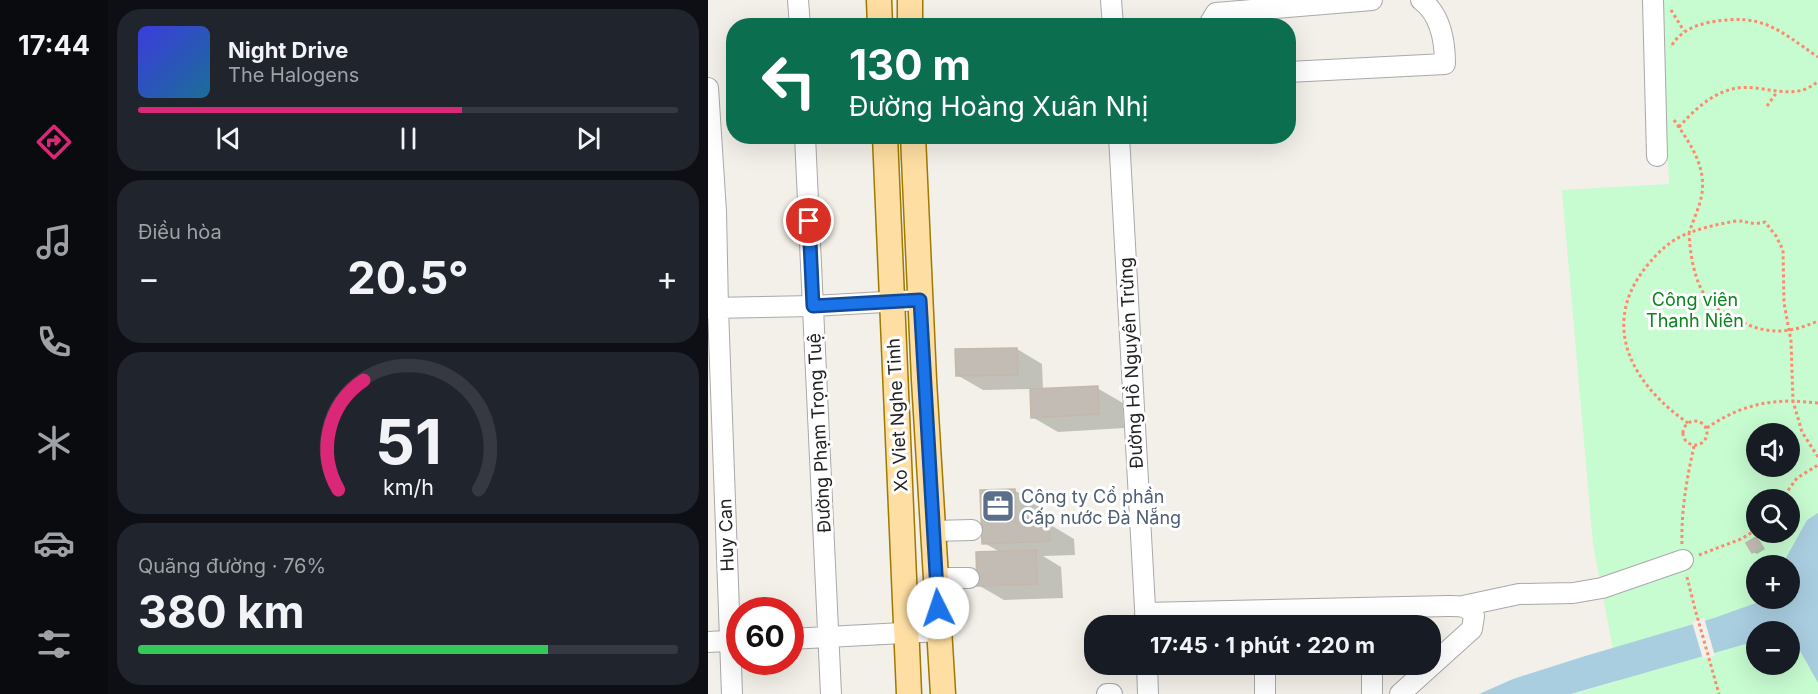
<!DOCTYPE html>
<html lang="vi">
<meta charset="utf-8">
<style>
:root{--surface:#171b24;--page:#20242c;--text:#f1f3f6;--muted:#9ea1a6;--line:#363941;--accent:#db2777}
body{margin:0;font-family:Inter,sans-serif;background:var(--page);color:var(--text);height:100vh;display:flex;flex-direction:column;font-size:22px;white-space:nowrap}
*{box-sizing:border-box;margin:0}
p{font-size:20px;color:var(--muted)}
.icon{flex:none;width:33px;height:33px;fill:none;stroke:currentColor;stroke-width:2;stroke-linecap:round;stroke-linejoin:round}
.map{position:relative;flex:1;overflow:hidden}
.side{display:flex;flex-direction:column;gap:9px;padding:9px;background:#0d0f14;width:600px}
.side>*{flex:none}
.banner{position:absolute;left:18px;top:18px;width:570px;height:126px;border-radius:24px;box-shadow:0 6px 24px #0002;background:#0b6e4f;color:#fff;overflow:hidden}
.fabs{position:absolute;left:1038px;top:423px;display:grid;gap:12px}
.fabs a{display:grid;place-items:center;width:54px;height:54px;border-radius:50%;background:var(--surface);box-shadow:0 6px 24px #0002;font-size:30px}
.speed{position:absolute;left:18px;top:597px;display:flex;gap:12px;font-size:30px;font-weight:700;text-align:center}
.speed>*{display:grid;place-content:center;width:78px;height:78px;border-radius:50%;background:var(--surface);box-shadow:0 6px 24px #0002;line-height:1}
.speed .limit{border:9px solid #d22;background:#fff;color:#111}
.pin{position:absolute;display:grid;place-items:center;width:51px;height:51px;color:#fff;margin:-26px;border:3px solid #fff;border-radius:50%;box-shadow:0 2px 6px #0007}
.me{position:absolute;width:66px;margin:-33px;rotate:356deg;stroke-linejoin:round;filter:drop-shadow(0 0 4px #0008)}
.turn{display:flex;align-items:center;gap:21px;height:126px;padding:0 24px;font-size:27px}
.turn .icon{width:78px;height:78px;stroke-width:2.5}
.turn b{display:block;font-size:42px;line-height:51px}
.big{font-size:45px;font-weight:700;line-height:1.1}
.side .card{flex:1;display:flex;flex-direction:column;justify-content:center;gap:9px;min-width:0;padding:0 21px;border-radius:24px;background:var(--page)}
.side .dial{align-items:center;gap:0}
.dial svg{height:156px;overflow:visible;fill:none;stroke:var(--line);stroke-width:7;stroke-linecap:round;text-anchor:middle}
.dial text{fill:var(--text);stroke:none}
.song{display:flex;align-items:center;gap:18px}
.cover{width:72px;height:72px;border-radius:9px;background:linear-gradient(135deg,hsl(240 70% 55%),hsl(200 70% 35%))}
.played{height:6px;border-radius:3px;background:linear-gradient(90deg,var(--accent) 60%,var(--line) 60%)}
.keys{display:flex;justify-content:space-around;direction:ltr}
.heat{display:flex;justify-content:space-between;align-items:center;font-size:33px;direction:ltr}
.charge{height:9px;border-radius:4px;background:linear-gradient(90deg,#34c759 76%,var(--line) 0)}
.trip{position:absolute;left:376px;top:615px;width:357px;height:60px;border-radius:24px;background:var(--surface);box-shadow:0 6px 24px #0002;font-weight:700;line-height:60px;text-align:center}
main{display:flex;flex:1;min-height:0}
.dock{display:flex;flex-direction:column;width:108px;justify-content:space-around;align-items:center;background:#090b0e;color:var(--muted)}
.dock .icon{width:42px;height:42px}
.dock .on{color:var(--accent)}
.dock b{font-size:27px;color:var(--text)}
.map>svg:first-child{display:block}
.park{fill:#c7fbd0;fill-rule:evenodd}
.water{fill:#a9cee0}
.pier{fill:#f2f0e8}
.shadow{fill:#0003}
.building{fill:#c3bcb4;stroke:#c4b8aa;stroke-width:1.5}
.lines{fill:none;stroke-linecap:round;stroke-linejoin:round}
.minor-casing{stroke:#a9a9a9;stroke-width:22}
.major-casing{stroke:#9f7900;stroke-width:27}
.path{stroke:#fd8a6f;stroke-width:3;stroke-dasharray:3 3;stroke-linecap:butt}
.minor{stroke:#fff;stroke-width:20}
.major{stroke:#fedea2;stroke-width:24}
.route-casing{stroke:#114b97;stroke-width:15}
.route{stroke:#1a73e8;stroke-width:10}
.labels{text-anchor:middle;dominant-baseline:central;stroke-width:6;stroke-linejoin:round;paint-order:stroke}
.park-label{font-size:18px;fill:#0a861f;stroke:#fff}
.street-label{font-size:18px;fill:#222;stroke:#fff}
.service-label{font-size:18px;fill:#4e5e75;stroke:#fff;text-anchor:start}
</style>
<main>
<nav class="dock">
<b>17:44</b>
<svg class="icon on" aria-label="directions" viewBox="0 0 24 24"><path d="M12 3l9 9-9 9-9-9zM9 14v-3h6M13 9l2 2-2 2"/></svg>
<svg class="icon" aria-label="music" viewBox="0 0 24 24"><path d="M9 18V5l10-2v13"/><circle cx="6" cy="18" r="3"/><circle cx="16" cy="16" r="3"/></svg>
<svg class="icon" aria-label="phone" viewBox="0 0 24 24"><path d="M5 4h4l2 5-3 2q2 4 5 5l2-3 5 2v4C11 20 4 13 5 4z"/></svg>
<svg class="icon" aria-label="climate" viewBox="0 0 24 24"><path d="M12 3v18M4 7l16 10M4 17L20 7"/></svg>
<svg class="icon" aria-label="car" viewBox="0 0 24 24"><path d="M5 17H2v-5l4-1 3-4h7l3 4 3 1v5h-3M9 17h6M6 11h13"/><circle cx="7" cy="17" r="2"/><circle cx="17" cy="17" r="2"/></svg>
<svg class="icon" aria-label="filters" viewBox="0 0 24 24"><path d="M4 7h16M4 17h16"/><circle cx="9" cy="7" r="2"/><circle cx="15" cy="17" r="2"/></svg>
</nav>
<section class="side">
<div class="card">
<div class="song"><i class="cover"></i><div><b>Night Drive</b><p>The Halogens</p></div></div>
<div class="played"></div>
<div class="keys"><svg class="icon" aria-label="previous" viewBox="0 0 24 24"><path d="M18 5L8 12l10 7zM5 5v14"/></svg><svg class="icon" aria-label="pause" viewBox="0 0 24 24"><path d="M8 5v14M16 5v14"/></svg><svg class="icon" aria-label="next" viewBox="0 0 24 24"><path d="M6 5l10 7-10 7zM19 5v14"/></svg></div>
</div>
<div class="card"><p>Điều hòa</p>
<div class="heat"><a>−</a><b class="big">20.5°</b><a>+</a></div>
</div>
<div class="card dial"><svg viewBox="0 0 100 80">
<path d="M14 69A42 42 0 1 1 86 69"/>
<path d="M14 69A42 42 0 0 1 27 13" stroke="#db2777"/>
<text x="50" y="56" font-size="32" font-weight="700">51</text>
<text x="50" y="72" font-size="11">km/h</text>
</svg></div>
<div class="card"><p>Quãng đường · 76%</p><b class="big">380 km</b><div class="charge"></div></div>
</section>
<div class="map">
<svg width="1110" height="694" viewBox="0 0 1110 694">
<rect width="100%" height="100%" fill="#f2f0e8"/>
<path class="park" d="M953,0H1110V694H865L911,681L885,544L854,190L961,184ZM1048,434H1082V466H1048ZM1048,500H1082V532H1048ZM1048,566H1082V598H1048ZM1048,632H1082V664H1048Z"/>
<path class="water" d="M1110,513V683L1090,647L1082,640V632H1048V641L863,694H771L805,679L874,657L1006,618L1059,599L1082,598V566L1074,565L1099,520Z"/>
<path class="pier" d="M996,618L1007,656L995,659L984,622Z"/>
<path class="shadow" d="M309,349L334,364L335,390L389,388L415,403L416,428L350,432L324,417L323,389L275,390L249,375Z
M306,490L332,505L333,524H341L366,539L367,555L335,556L353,567L355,598L296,600L270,585L294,553L276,543Z
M1048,538L1052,541L1057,549L1049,554L1045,552Z"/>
<path class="building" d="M309,348L310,375L248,376L247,349Z
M390,386L391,414L323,418L322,389Z
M307,489L308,523L341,522L342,541L274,544L272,490Z
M1048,537L1054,547L1044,553L1038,543Z
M328,550L329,584L269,586L268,552Z"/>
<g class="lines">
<g class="minor-casing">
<path id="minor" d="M90,0L92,26
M403,0L405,26
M945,0L949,156
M500,26L508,13L664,0
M580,72L737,64C737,41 732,14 713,0
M0,88L8,212L10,308L24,694
M97,136L123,694
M411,136L438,626
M0,308L105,306L212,300
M225,531L264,530
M228,578H261
M755,606L811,594L865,593L894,588L975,560
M437,613L740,606C752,606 760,605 766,616L764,629L692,694
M82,639L232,631
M0,642L32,640
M439,664L440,694
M664,664V694
M399,694H404
M557,694V664"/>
</g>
<g class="major-casing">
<path id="major" d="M171,0L172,26
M202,0V26
M177,136L201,694
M205,136L216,380L235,694"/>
</g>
<path class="path" d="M963,10L976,31
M964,45C973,31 987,25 1003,22C1055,13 1069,29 1110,57
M1059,106L1069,92
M966,120C981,142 998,165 994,193C992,207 985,220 981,233C962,240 950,252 938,267C891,326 925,385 980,423
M971,127C986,110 1005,92 1029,88C1056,84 1087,103 1110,81
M1110,403L1085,401L1094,432L1110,457
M975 433a12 12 0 1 1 24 0a12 12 0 1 1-24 0Z
M999,428C1026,409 1052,401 1085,401L1083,341L1076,303L1075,250L1068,236L1057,222C1042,226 1039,220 1028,221C1011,224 997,227 981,233C982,254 986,278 997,296C1003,306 1012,311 1022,316C1054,334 1076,336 1110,321
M1073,500L1089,478L1110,465
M974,544C973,510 979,478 986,446
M991,555L1033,539L1048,530
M979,577L987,609L1011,694"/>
<use href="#minor" class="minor"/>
<use href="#major" class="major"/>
</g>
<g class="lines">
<g class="route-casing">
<path id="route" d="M101,221L105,306L212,300L230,608"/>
</g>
<use href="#route" class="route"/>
</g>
<defs>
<g id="office-square" transform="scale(1.725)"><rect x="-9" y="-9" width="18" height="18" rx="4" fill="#5c6f8a" stroke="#fff"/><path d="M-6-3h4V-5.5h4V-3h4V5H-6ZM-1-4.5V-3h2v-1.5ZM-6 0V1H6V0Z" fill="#fff"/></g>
</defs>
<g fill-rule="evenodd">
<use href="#office-square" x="290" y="506"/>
</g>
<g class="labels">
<g class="park-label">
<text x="987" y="299">Công viên<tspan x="987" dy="21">Thanh Niên</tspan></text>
</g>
<g class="street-label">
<text transform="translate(423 363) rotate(-93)">Đường Hồ Nguyên Trừng</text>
<text transform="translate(189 415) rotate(-93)">Xo Viet Nghe Tinh</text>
<text transform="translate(111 433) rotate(-93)">Đường Phạm Trọng Tuệ</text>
<text transform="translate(18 535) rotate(-92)">Huy Can</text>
</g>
<g class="service-label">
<text x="313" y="496">Công ty Cổ phần<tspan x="313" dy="21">Cấp nước Đà Nẵng</tspan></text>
</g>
</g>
</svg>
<div class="fabs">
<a><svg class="icon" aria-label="sound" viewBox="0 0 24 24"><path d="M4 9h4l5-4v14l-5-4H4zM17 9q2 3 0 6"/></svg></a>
<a><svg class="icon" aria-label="search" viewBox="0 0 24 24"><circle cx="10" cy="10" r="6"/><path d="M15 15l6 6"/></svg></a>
<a>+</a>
<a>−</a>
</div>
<div class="speed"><div class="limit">60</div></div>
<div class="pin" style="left:101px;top:221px;background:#d93025"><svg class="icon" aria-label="arrive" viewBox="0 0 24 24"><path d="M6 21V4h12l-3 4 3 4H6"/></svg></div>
<svg class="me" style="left:230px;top:608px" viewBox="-20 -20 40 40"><circle r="19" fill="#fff"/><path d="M0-13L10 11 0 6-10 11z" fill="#1a73e8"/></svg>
<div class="trip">17:45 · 1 phút · 220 m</div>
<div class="banner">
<div class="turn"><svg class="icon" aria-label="left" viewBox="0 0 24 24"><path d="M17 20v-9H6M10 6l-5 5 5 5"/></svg><div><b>130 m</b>Đường Hoàng Xuân Nhị</div></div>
</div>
</div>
</main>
